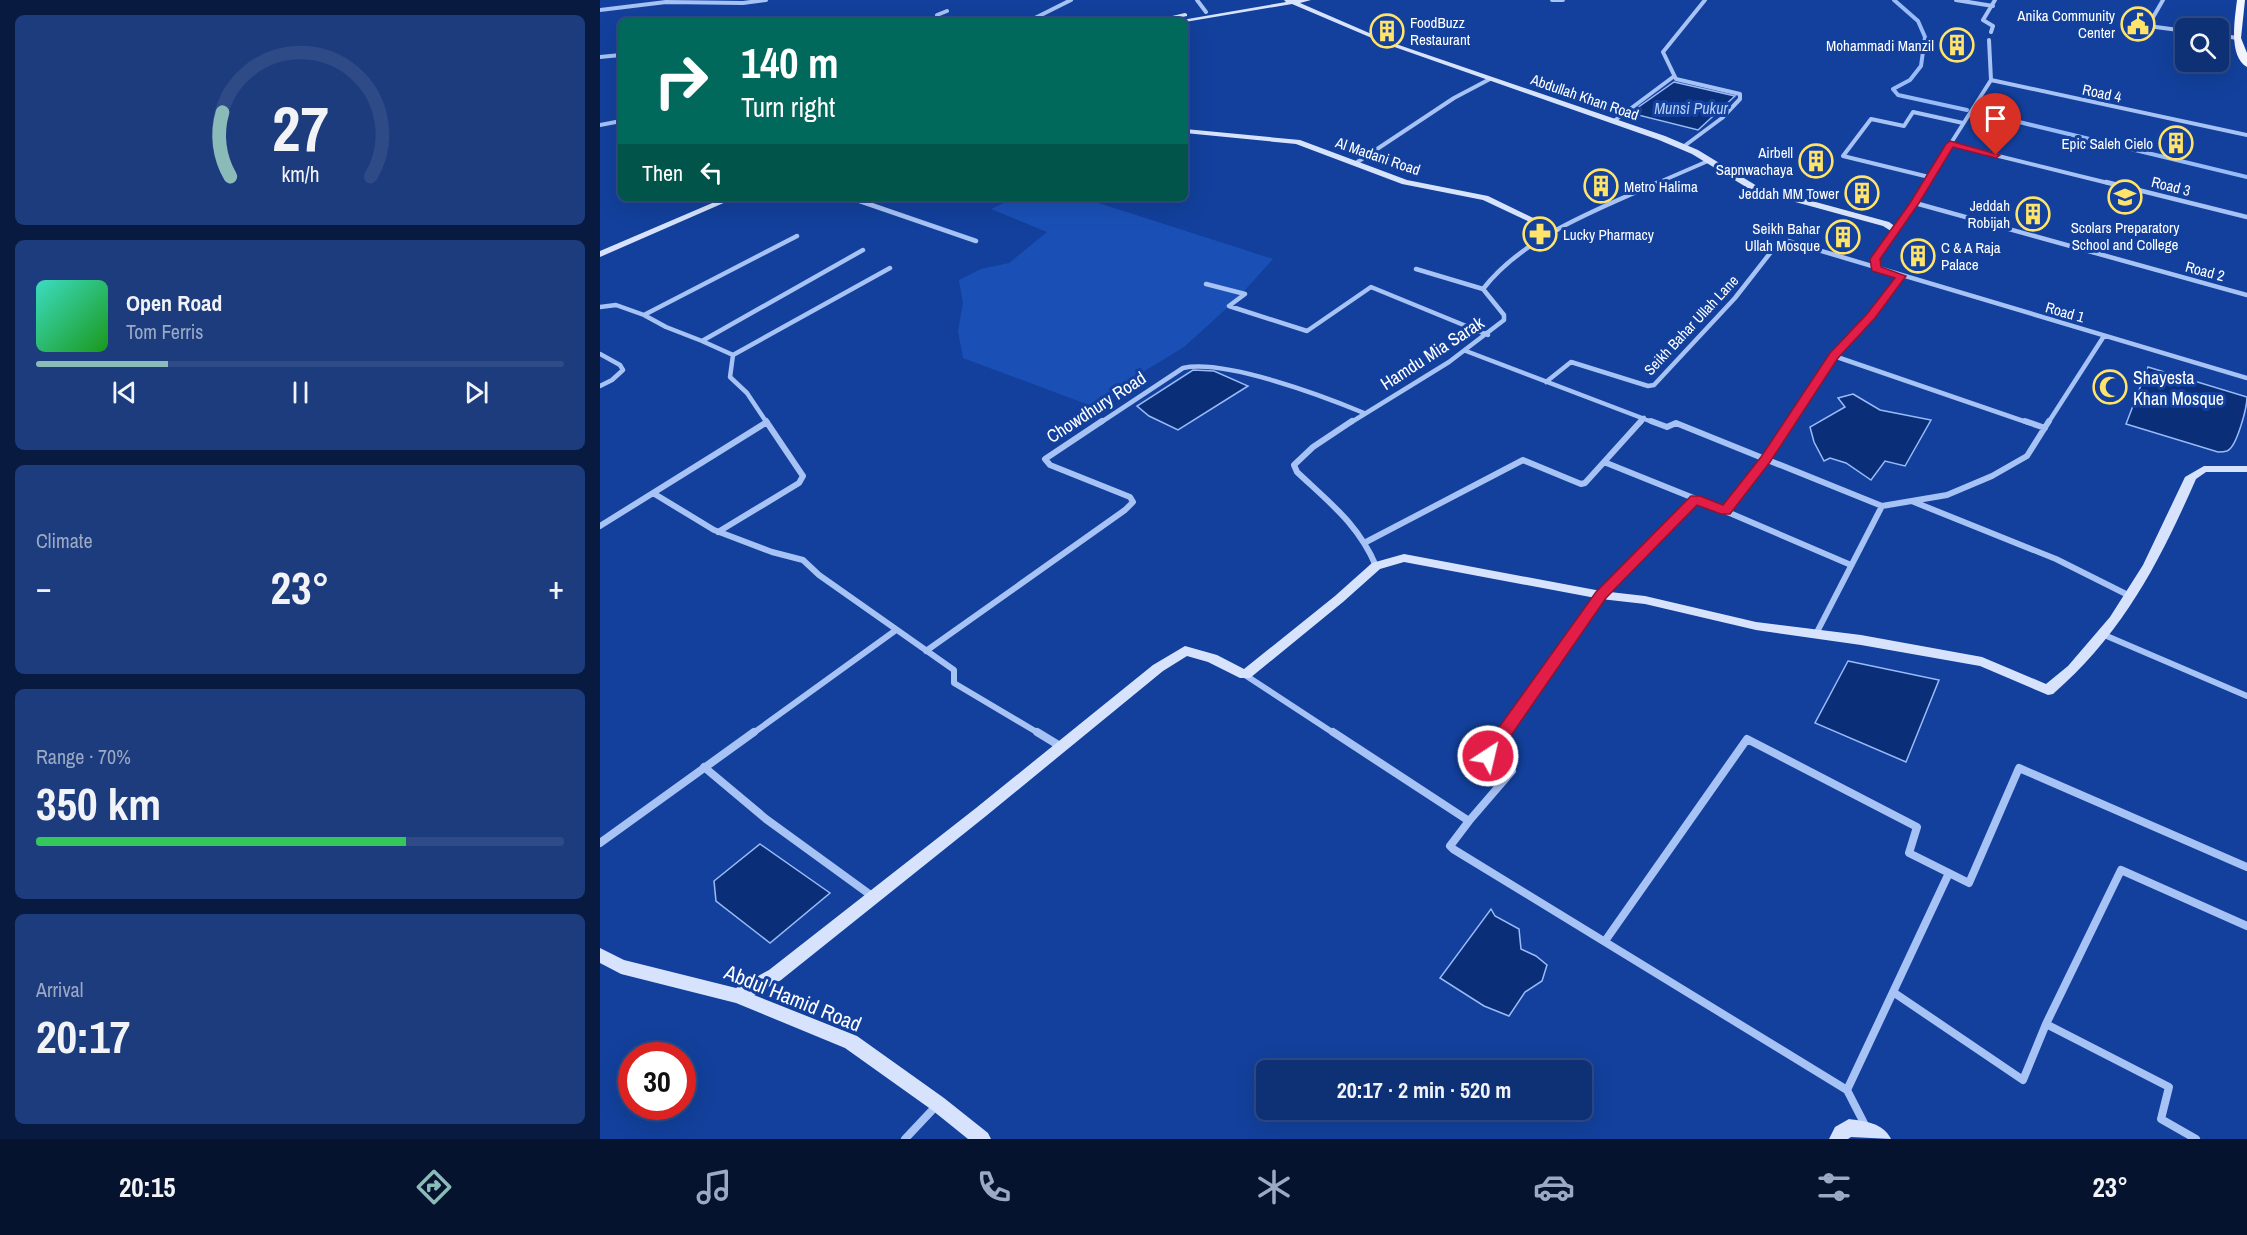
<!DOCTYPE html>
<meta charset="utf-8">
<style>
:root{--surface:#0e3075;--page:#1c3c7d;--text:#f1f3f6;--muted:#9ba9c5;--line:#2e4b87;--accent:#8bbbb9}
body{margin:0;font-family:"Archivo Narrow",sans-serif;background:var(--page);color:var(--text);height:100vh;display:flex;flex-direction:column;font-size:22px;white-space:nowrap}
*{box-sizing:border-box;margin:0}
p{font-size:20px;color:var(--muted)}
.icon{flex:none;width:33px;height:33px;fill:none;stroke:currentColor;stroke-width:2;stroke-linecap:round;stroke-linejoin:round}
.map{position:relative;flex:1;overflow:hidden}
.sheet{display:flex;flex-direction:column;gap:15px;padding:15px;background:#081a40;width:600px}
.sheet>*{flex:none}
.guide{position:absolute;left:18px;top:18px;width:570px;height:183px;border-radius:9px;box-shadow:0 6px 24px #0002,0 0 0 2px var(--line);background:#00695c;color:#fff;overflow:hidden}
.tools{position:absolute;left:1575px;top:18px;display:grid;gap:12px}
.tools a{display:grid;place-items:center;width:54px;height:54px;border-radius:9px;background:var(--surface);box-shadow:0 6px 24px #0002,0 0 0 2px var(--line);font-size:30px}
.speed{position:absolute;left:18px;top:1042px;display:flex;gap:12px;font-size:30px;font-weight:700;text-align:center}
.speed>*{display:grid;place-content:center;width:78px;height:78px;border-radius:50%;background:var(--surface);box-shadow:0 6px 24px #0002,0 0 0 2px var(--line);line-height:1}
.speed .limit{border:9px solid #d22;background:#fff;color:#111}
.pin{position:absolute;display:grid;place-items:center;width:51px;height:51px;color:#fff;margin:-62px -26px;border-radius:50% 50% 50% 0;rotate:-45deg;box-shadow:0 0 6px #0007}
.pin .icon{rotate:45deg}
.me{position:absolute;width:66px;margin:-33px;rotate:35deg;stroke-linejoin:round;filter:drop-shadow(0 0 4px #0008)}
.turn{display:flex;align-items:center;gap:21px;height:126px;padding:0 24px;font-size:27px}
.turn .icon{width:78px;height:78px;stroke-width:2.5}
.turn b{display:block;font-size:42px;line-height:51px}
.then{display:flex;align-items:center;height:57px;padding:0 24px;background:#0003;gap:12px;font-size:22px}
.big{font-size:45px;font-weight:700;line-height:1.1}
.sheet .card{flex:1;display:flex;flex-direction:column;justify-content:center;gap:9px;min-width:0;padding:0 21px;border-radius:9px;background:var(--page)}
.sheet .dial{align-items:center;gap:0}
.dial svg{height:156px;overflow:visible;fill:none;stroke:var(--line);stroke-width:7;stroke-linecap:round;text-anchor:middle}
.dial text{fill:var(--text);stroke:none}
.song{display:flex;align-items:center;gap:18px}
.cover{width:72px;height:72px;border-radius:9px;background:linear-gradient(135deg,hsl(170 70% 55%),hsl(120 70% 35%))}
.played{height:6px;border-radius:3px;background:linear-gradient(90deg,var(--accent) 25%,var(--line) 25%)}
.keys{display:flex;justify-content:space-around;direction:ltr}
.heat{display:flex;justify-content:space-between;align-items:center;font-size:33px;direction:ltr}
.charge{height:9px;border-radius:4px;background:linear-gradient(90deg,#34c759 70%,var(--line) 0)}
.trip{position:absolute;left:656px;top:1060px;width:336px;height:60px;border-radius:9px;background:var(--surface);box-shadow:0 6px 24px #0002,0 0 0 2px var(--line);font-weight:700;line-height:60px;text-align:center}
.dock{display:flex;height:96px;justify-content:space-around;align-items:center;background:#06132f;color:var(--muted)}
.dock .icon{width:42px;height:42px}
.dock .on{color:var(--accent)}
.dock b{font-size:27px;color:var(--text)}
main{display:flex;flex:1;min-height:0}
.map>svg:first-child{display:block}
.green{fill:#1a50b6}
.water{fill:#0b2e78;stroke:#99bbf7;stroke-width:1.5}
.lines{fill:none;stroke-linecap:round;stroke-linejoin:round}
.stream{stroke:#99bbf7;stroke-width:4}
.street-far3{stroke:#a7c2f4;stroke-width:4}
.street-far2{stroke:#a7c2f4;stroke-width:4.5}
.street-far1{stroke:#a7c2f4;stroke-width:6}
.street{stroke:#a7c2f4;stroke-width:8}
.secondary{fill:#d7e3fd;fill-rule:evenodd}
.primary{fill:#f4f7ff;fill-rule:evenodd}
.route{fill:#e11d48;stroke:#92132f;stroke-width:1.5}
.labels{text-anchor:middle;dominant-baseline:central;stroke-width:6;stroke-linejoin:round;paint-order:stroke}
.far-poi-label{font-size:15px;fill:#fff;stroke:#12409c;text-anchor:end}
.far-street-label{font-size:15px;fill:#fff;stroke:#12409c}
.far-water-label{font-size:16px;font-style:italic;fill:#b4cdfa;stroke:#12409c}
.street-label{font-size:18px;fill:#fff;stroke:#12409c}
.poi-label{font-size:18px;fill:#fff;stroke:#12409c;text-anchor:start}
.near-street-label{font-size:21px;fill:#fff;stroke:#12409c}
</style>
<main>
<section class="sheet">
<div class="card dial"><svg viewBox="0 0 100 80">
<path d="M14 69A42 42 0 1 1 86 69"/>
<path d="M14 69A42 42 0 0 1 10 36" stroke="#8bbbb9"/>
<text x="50" y="56" font-size="32" font-weight="700">27</text>
<text x="50" y="72" font-size="11">km/h</text>
</svg></div>
<div class="card">
<div class="song"><i class="cover"></i><div><b>Open Road</b><p>Tom Ferris</p></div></div>
<div class="played"></div>
<div class="keys"><svg class="icon" aria-label="previous" viewBox="0 0 24 24"><path d="M18 5L8 12l10 7zM5 5v14"/></svg><svg class="icon" aria-label="pause" viewBox="0 0 24 24"><path d="M8 5v14M16 5v14"/></svg><svg class="icon" aria-label="next" viewBox="0 0 24 24"><path d="M6 5l10 7-10 7zM19 5v14"/></svg></div>
</div>
<div class="card"><p>Climate</p>
<div class="heat"><a>−</a><b class="big">23°</b><a>+</a></div>
</div>
<div class="card"><p>Range · 70%</p><b class="big">350 km</b><div class="charge"></div></div>
<div class="card"><p>Arrival</p><b class="big">20:17</b></div>
</section>
<div class="map">
<svg width="1647" height="1139" viewBox="0 0 1647 1139">
<rect width="100%" height="100%" fill="#12409c"/>
<path class="green" d="M414,198H483L673,259L637,299L584,347L489,405L363,358L358,331L363,303L359,280L381,269L409,263L447,232L391,209Z"/>
<path class="water" d="M1074,82L1135,96L1098,130L1030,113Z
M1548,367L1647,397C1647,407 1637,447 1627,451C1624,452 1621,452 1618,452L1526,424Z
M593,370L614,371L648,386L578,430L549,416L537,406Z
M1253,394L1280,410L1331,420L1305,466L1285,461L1271,480L1246,463L1230,458L1224,461L1214,442L1210,427L1245,407L1238,398Z
M1248,661L1339,680L1306,762L1215,723Z
M160,844L230,893L170,943L116,901L114,881Z
M891,909L895,916L919,929L921,949L936,956L947,965L942,981L925,992L909,1016L884,1006L840,978Z"/>
<g class="lines">
<path class="stream" d="M1294,0L1318,21L1325,37L1321,66L1310,80L1293,89L1298,95L1367,110
M1390,115L1647,177"/>
<path class="street-far3" d="M597,0L606,12
M952,0H963
M1356,0L1393,6
M1563,0L1548,26L1586,31
M0,10L66,2L143,3L166,0
M338,21L337,15L347,11
M429,21L471,0
M1391,32L1393,26L1383,20L1395,0
M1618,35L1637,38
M1389,40L1391,80L1647,135
M0,57L21,55
M1014,121L1073,77
M0,125L21,121
M1350,144L1512,184
M1083,147L1122,118L1140,99V94L1076,79L1063,52L1105,0
M756,163L854,98L890,79
M1329,177L1243,156L1271,119L1304,126L1313,112L1363,123
M1055,184L1108,161
M1325,184L1391,80"/>
<path class="street-far2" d="M1506,182L1647,217
M251,198L376,241
M1315,203L1647,295
M1296,230L1326,182
M816,269L883,289
M606,284L645,294L629,306L707,331L771,287L888,335
M0,307L16,305L44,315L197,236
M44,315L66,327L102,341L263,250
M102,341L133,355L290,268
M866,351L1055,423
M0,354L20,365L23,370L12,380L0,386
M133,355L130,377L147,393L167,423
M1234,356L1429,423
M946,382L971,362L1048,386L1054,385L1135,298L1178,243L1188,241L1647,378
M500,423L583,368C625,359 723,396 764,413
M750,423L849,362L904,320V315L883,289C924,236 999,209 1059,182
M1040,423L1044,418
M1190,423L1234,356L1271,316L1301,276
M1448,423L1504,336"/>
<path class="street-far1" d="M752,421L713,447L694,465L697,472C730,503 758,524 776,566
M1051,421L1067,427L1076,423L1282,506L1216,634
M1425,421L1445,428
M53,493L114,530L172,552L203,560L219,575L354,670V683L440,734
M1096,499L1125,511L1166,460L1191,421
M1314,502L1456,559L1530,596
M1282,506L1347,495L1392,476L1427,456L1449,421
M1125,511L1251,565
M0,526L167,422
M118,532L199,483L203,476L166,421
M766,542L923,460L981,484L985,483L1004,462
M1502,634L1647,696
M326,651L525,510L533,502L530,497L450,465L445,459L502,421
M645,675L735,734
M152,734L296,630
M904,734L1001,595L1096,499L1004,462L1041,421"/>
<path class="street" d="M437,732L460,746
M733,732L869,821L850,846L853,849L1247,1090L1266,1127
M104,767L166,819L272,896
M869,821L912,771L888,756L905,732
M0,843L154,732
M1005,941L1147,739L1317,827L1309,853L1349,873
M1293,992L1423,1080L1446,1024L1521,870L1647,926
M1446,1024L1569,1087L1561,1119L1596,1139
M1247,1090L1349,873L1369,883L1419,768L1647,867
M305,1139L338,1104"/>
<path class="secondary" d="M684,0H711L700,3L790,42L1065,136L1098,150L1157,186L1289,222L1300,230L1279,259L1280,269L1276,272L1273,271L1271,259L1291,231L1283,226L1151,190L1092,154L1059,140L786,44L692,4L585,22L576,21L686,2Z
M585,13L587,14V16L564,21H551Z
M585,129L700,140L807,180L888,196L960,231L953,233L883,200L802,184L696,144L585,133Z
M124,198H135L0,257V251Z
M1604,466H1647V472H1606L1596,479C1559,563 1523,633 1453,694L1448,695L1380,666L1261,645L1156,630L1045,604L1001,599L804,562L780,569L743,602L650,678H640L608,662L587,656L563,671L386,816L181,980L154,995L257,1036L344,1098L388,1133L391,1139H368L332,1110L245,1048L136,1003L21,974L0,963V948L24,960L136,988L169,970L376,808L553,665L585,646L617,655L644,669L735,596L772,563L804,554L1001,591L1045,596L1156,622L1261,635L1382,657L1446,684L1468,666L1510,617L1543,565L1585,477Z
M1249,1119C1264,1121 1284,1123 1291,1139L1251,1137L1248,1139H1229L1235,1127Z"/>
<path class="primary" d="M1637,0H1645L1641,38L1647,53V67C1628,56 1635,18 1637,0Z"/>
</g>
<path class="route" d="M1350,141L1400,155L1396,158L1353,147L1319,203L1280,259L1281,267L1306,276L1275,318L1238,358L1170,462L1130,514H1121L1097,505L1006,598L894,760L888,762L882,760L880,756L882,751L996,592L1091,496H1100L1123,505L1161,457L1230,353L1267,314L1295,278L1272,271L1270,259L1310,203L1346,144Z"/>
<defs>
<g id="civic-ring" transform="scale(1.725)"><circle r="9.5" fill="#12409c" stroke="#ffe36a" stroke-width="1.5"/><path d="M-.6-6.5H3V-4.5H.6V-3L4-1V1h2V6H-6V1h2V-1L-.6-3ZM-1.2 2.5V6h2.4V2.5Z" fill="#ffe36a"/></g>
<g id="building-ring" transform="scale(1.725)"><circle r="9.5" fill="#12409c" stroke="#ffe36a" stroke-width="1.5"/><path d="M-4-6H4V6H1V3H-1V6H-4ZM-2.5-4.3h1.7v1.8h-1.7ZM.8-4.3h1.7v1.8H.8ZM-2.5-1h1.7V.8h-1.7ZM.8-1h1.7V.8H.8Z" fill="#ffe36a"/></g>
<g id="school-ring" transform="scale(1.725)"><circle r="9.5" fill="#12409c" stroke="#ffe36a" stroke-width="1.5"/><path d="M0-5L7-2L0 1L-7-2ZM-4 1L0 2.5L4 1V4Q0 6-4 4Z" fill="#ffe36a"/></g>
<g id="pharmacy-ring" transform="scale(1.725)"><circle r="9.5" fill="#12409c" stroke="#ffe36a" stroke-width="1.5"/><path d="M-2-6h4v4h4v4h-4v4h-4v-4h-4v-4h4Z" fill="#ffe36a"/></g>
<g id="mosque-ring" transform="scale(1.725)"><circle r="9.5" fill="#12409c" stroke="#ffe36a" stroke-width="1.5"/><path d="M3.5-4.9A6 6 0 1 0 3.5 4.9A5 5 0 1 1 3.5-4.9Z" fill="#ffe36a"/></g>
</defs>
<g fill-rule="evenodd">
<use href="#civic-ring" x="1538" y="24"/>
<use href="#building-ring" x="787" y="31"/>
<use href="#building-ring" x="1357" y="45"/>
<use href="#building-ring" x="1576" y="143"/>
<use href="#building-ring" x="1216" y="161"/>
<use href="#building-ring" x="1001" y="186"/>
<use href="#building-ring" x="1262" y="193"/>
<use href="#school-ring" x="1525" y="197"/>
<use href="#building-ring" x="1433" y="214"/>
<use href="#pharmacy-ring" x="940" y="234"/>
<use href="#building-ring" x="1243" y="237"/>
<use href="#building-ring" x="1318" y="256"/>
<use href="#mosque-ring" x="1510" y="387"/>
</g>
<g class="labels">
<g class="far-poi-label">
<text x="1515" y="15">Anika Community<tspan x="1515" dy="17">Center</tspan></text>
<text x="810" y="22" text-anchor="start">FoodBuzz<tspan x="810" dy="17">Restaurant</tspan></text>
<text x="1334" y="45">Mohammadi Manzil</text>
<text x="1553" y="143">Epic Saleh Cielo</text>
<text x="1193" y="152">Airbell<tspan x="1193" dy="17">Sapnwachaya</tspan></text>
<text x="1024" y="186" text-anchor="start">Metro Halima</text>
<text x="1239" y="193">Jeddah MM Tower</text>
<text x="1410" y="205">Jeddah<tspan x="1410" dy="17">Robijah</tspan></text>
<text x="1525" y="227" text-anchor="middle">Scolars Preparatory<tspan x="1525" dy="17">School and College</tspan></text>
<text x="1220" y="228">Seikh Bahar<tspan x="1220" dy="17">Ullah Mosque</tspan></text>
<text x="963" y="234" text-anchor="start">Lucky Pharmacy</text>
<text x="1341" y="247" text-anchor="start">C &amp; A Raja<tspan x="1341" dy="17">Palace</tspan></text>
</g>
<g class="far-street-label">
<text transform="translate(1502 93) rotate(12)">Road 4</text>
<text transform="translate(985 97) rotate(19)">Abdullah Khan Road</text>
<text transform="translate(778 156) rotate(19)">Al Madani Road</text>
<text transform="translate(1571 186) rotate(14)">Road 3</text>
<text transform="translate(1605 271) rotate(15)">Road 2</text>
<text transform="translate(1465 312) rotate(16)">Road 1</text>
<text transform="translate(1091 325) rotate(-47)">Seikh Bahar Ullah Lane</text>
</g>
<g class="far-water-label">
<text x="1091" y="108">Munsi Pukur</text>
</g>
<g class="street-label">
<text transform="translate(832 353) rotate(-33)">Hamdu Mia Sarak</text>
<text transform="translate(496 407) rotate(-33)">Chowdhury Road</text>
</g>
<g class="poi-label">
<text x="1533" y="377">Shayesta<tspan x="1533" dy="21">Khan Mosque</tspan></text>
</g>
<g class="near-street-label">
<text transform="translate(193 998) rotate(22)">Abdul Hamid Road</text>
</g>
</g>
</svg>
<div class="tools">
<a><svg class="icon" aria-label="search" viewBox="0 0 24 24"><circle cx="10" cy="10" r="6"/><path d="M15 15l6 6"/></svg></a>
</div>
<div class="speed"><div class="limit">30</div></div>
<div class="pin" style="left:1396px;top:155px;background:#d93025"><svg class="icon" aria-label="arrive" viewBox="0 0 24 24"><path d="M6 21V4h12l-3 4 3 4H6"/></svg></div>
<svg class="me" style="left:888px;top:756px" viewBox="-20 -20 40 40"><circle r="17" fill="#e11d48" stroke="#fff" stroke-width="3"/><path d="M0-11L8 9 0 5-8 9z" fill="#fff"/></svg>
<div class="trip">20:17 · 2 min · 520 m</div>
<div class="guide">
<div class="turn"><svg class="icon" aria-label="right" viewBox="0 0 24 24"><path d="M7 20v-9h11M14 6l5 5-5 5"/></svg><div><b>140 m</b>Turn right</div></div>
<div class="then">Then<svg class="icon" aria-label="left" viewBox="0 0 24 24"><path d="M17 20v-9H6M10 6l-5 5 5 5"/></svg></div>
</div>
</div>
</main>
<nav class="dock">
<b>20:15</b>
<svg class="icon on" aria-label="directions" viewBox="0 0 24 24"><path d="M12 3l9 9-9 9-9-9zM9 14v-3h6M13 9l2 2-2 2"/></svg>
<svg class="icon" aria-label="music" viewBox="0 0 24 24"><path d="M9 18V5l10-2v13"/><circle cx="6" cy="18" r="3"/><circle cx="16" cy="16" r="3"/></svg>
<svg class="icon" aria-label="phone" viewBox="0 0 24 24"><path d="M5 4h4l2 5-3 2q2 4 5 5l2-3 5 2v4C11 20 4 13 5 4z"/></svg>
<svg class="icon" aria-label="climate" viewBox="0 0 24 24"><path d="M12 3v18M4 7l16 10M4 17L20 7"/></svg>
<svg class="icon" aria-label="car" viewBox="0 0 24 24"><path d="M5 17H2v-5l4-1 3-4h7l3 4 3 1v5h-3M9 17h6M6 11h13"/><circle cx="7" cy="17" r="2"/><circle cx="17" cy="17" r="2"/></svg>
<svg class="icon" aria-label="filters" viewBox="0 0 24 24"><path d="M4 7h16M4 17h16"/><circle cx="9" cy="7" r="2"/><circle cx="15" cy="17" r="2"/></svg>
<b>23°</b>
</nav>
